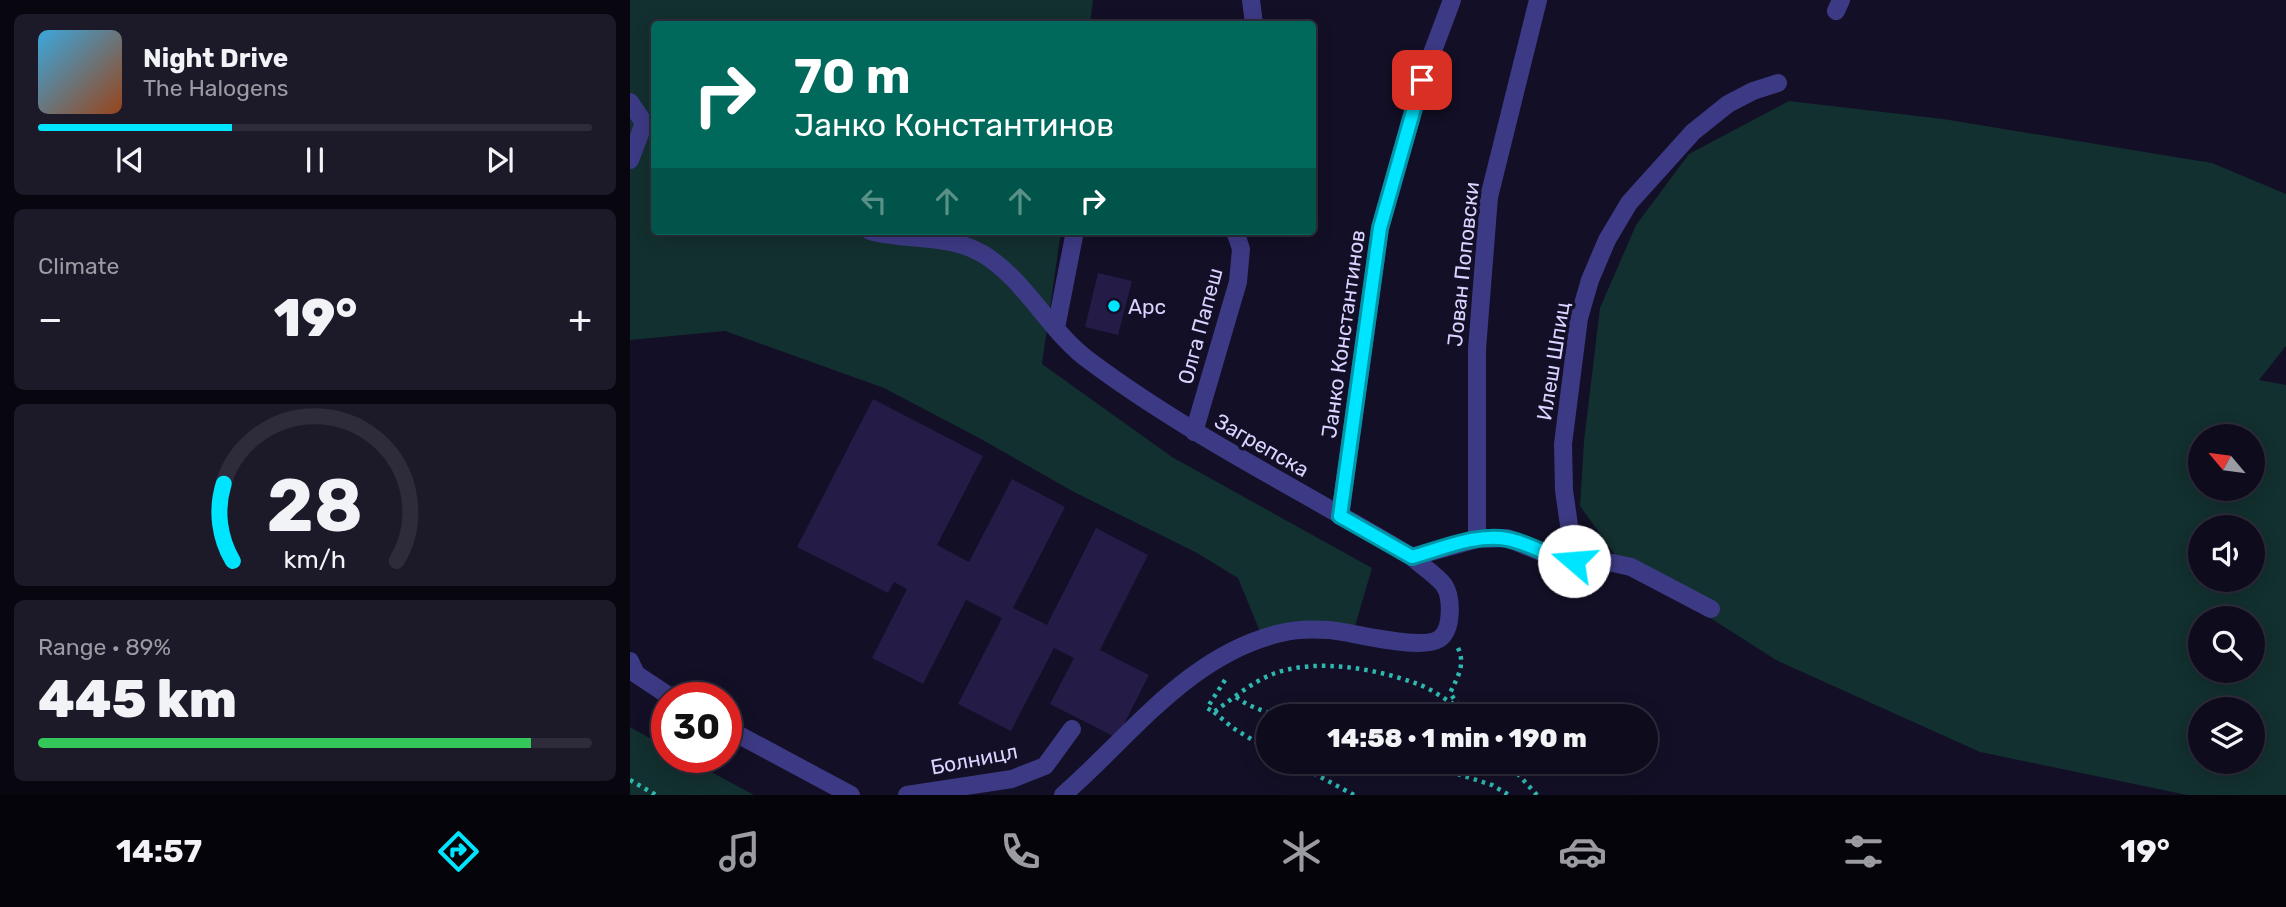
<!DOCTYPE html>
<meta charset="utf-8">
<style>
:root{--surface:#0e0b1c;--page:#1c1929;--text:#f1f3f6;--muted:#9b9ba3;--line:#2e2b3b;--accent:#00e5ff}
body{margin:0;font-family:Rubik,sans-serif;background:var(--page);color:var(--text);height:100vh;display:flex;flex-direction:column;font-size:26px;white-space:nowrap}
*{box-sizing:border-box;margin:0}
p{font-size:23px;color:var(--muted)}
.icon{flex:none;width:38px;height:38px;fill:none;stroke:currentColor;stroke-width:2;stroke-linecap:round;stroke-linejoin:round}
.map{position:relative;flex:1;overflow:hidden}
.details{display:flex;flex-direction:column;gap:14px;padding:14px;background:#08060f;width:630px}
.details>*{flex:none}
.guide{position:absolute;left:21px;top:21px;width:665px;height:214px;border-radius:7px;box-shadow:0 4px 18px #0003,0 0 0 2px var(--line);background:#00695c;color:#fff;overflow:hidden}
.needle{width:46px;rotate:299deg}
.controls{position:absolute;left:1558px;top:424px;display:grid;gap:14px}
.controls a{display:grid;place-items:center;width:77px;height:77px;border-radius:50%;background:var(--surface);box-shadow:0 4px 18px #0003,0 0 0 2px var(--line);font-size:35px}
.speed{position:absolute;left:21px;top:682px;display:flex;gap:14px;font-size:35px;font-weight:700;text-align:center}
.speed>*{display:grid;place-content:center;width:91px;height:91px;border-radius:50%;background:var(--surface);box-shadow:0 4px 18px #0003,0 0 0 2px var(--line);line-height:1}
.speed .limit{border:10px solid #d22;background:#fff;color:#111}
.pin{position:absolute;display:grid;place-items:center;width:60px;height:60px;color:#fff;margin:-30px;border-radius:14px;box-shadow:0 4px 10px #0006}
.me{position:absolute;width:77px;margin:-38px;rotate:288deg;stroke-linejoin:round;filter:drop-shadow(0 0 5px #0008)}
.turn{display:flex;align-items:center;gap:24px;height:147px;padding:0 28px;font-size:32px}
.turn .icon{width:91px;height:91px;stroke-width:2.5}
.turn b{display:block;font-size:49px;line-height:60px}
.lanes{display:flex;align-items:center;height:66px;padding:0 28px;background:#0003;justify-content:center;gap:35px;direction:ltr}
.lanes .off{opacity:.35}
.big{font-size:52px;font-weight:800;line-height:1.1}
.details .widget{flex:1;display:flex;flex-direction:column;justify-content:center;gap:10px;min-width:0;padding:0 24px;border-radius:10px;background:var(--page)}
.details .dial{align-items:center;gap:0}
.dial svg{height:182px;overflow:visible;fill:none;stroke:var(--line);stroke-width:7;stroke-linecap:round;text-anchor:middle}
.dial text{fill:var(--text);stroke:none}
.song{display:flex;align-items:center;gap:21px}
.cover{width:84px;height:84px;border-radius:10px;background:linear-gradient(135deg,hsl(200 70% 55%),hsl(20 70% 35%))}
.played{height:7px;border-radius:4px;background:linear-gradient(90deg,var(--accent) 35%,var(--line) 35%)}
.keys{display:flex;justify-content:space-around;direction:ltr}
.heat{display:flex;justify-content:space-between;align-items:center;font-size:38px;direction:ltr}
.charge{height:10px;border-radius:5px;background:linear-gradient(90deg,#34c759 89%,var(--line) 0)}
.trip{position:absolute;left:626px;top:704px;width:402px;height:70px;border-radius:35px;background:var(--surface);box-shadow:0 4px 18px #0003,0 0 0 2px var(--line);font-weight:800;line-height:70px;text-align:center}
.menu{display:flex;height:112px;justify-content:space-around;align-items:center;background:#06040b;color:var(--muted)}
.menu .icon{width:49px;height:49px}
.menu .current{color:var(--accent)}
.menu b{font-size:32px;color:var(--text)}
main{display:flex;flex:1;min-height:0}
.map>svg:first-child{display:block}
.green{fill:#12302f;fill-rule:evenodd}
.building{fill:#241b47}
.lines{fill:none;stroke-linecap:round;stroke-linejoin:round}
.path{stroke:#2fb8b0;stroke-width:4.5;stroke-dasharray:3.5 5;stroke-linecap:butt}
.minor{stroke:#3d3a85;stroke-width:18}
.route-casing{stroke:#0095a6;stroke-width:18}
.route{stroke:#00e5ff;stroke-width:12}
.poi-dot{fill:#00e5ff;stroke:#130f26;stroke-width:2.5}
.labels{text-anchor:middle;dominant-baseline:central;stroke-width:7;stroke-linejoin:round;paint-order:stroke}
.street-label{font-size:21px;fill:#d9d4ff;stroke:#130f26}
.poi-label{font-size:21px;fill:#d9d4ff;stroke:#130f26;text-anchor:start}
</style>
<main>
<section class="details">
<div class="widget">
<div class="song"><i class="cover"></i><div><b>Night Drive</b><p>The Halogens</p></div></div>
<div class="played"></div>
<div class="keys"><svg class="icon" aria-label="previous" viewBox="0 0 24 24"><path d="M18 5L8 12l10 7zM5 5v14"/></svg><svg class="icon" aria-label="pause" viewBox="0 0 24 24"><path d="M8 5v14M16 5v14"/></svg><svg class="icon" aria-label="next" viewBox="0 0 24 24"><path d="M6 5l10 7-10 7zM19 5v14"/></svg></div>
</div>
<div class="widget"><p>Climate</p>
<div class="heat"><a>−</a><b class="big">19°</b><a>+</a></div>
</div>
<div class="widget dial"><svg viewBox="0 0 100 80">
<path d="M14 69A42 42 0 1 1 86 69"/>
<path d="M14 69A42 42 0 0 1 10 35" stroke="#00e5ff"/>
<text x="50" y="56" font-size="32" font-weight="700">28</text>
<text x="50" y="72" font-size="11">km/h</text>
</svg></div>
<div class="widget"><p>Range · 89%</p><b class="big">445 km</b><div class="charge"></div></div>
</section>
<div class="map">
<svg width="1656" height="795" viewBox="0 0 1656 795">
<rect width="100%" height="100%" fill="#130f26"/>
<path class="green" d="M0,0H463L460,24H24V231H431L412,364L542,457L742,568L725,626L633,639L608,578L567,553L442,491L351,439L254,388L95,331L0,340Z
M1159,101L1313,119L1582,163L1656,194V346L1629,380L1656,385V795H1557L1350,752L1146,660L988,559L950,506L954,441L970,308L1006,225L1059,154ZM1570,436H1622V488H1570ZM1570,527H1622V579H1570ZM1570,618H1622V670H1570ZM1570,709H1622V761H1570Z
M0,727L37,748V758H55L124,795H0Z"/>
<path class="building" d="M468,273L502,281L488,335L455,327Z
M243,399L353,456L307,545L339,562L382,479L435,507L383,608L417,625L466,528L518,555L470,650L519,675L487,738L420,704L444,658L424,648L381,731L328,704L372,618L336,600L293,684L242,658L277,589L264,582L258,593L167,547Z"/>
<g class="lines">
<path class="path" d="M828,648C836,665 827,678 820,693L836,716
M595,680L577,708L584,712C602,699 622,682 643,674C685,658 743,668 785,683C801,688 817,701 832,709
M606,697C619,707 632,710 647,716
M584,712L603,728L639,750
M661,761L724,795
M787,761L862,785L879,795
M876,761L907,795
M0,780L26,795"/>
<path class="minor" d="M621,0L624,24
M1206,11L1211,0
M0,102L14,123L23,127
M0,160L14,123
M240,231C276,241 320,234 353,254C397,281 419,332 461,362C562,437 675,492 782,557L847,539L877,538L930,560L983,563L1001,567L1081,609
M426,328L445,231
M564,432L608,282L611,249L605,231
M710,516L750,228L792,80L822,0
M847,539V349L859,197L908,0
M944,561L934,490L933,444L949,318L960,280L977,240L999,203L1063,132L1098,104L1123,91L1148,83
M0,661L6,674L42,698
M96,728L221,795
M277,795L382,779L415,766L442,729
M433,795C501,736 559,654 651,633C666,629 684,629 699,630C723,632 790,651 809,639C823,630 822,597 814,585C806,575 792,566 782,557"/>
</g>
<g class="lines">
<g class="route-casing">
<path id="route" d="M792,80L750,228L710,516L782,557C811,549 847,533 877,539C901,543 920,559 944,561"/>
</g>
<use href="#route" class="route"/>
</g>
<circle class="poi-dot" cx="484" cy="306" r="7"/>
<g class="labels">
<g class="street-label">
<text transform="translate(833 264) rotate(-84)">Јован Поповски</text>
<text transform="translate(570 326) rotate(-75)">Олга Папеш</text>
<text transform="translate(713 334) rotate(-82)">Јанко Константинов</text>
<text transform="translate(923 361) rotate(-81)">Илеш Шпиц</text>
<text transform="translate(632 445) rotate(30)">Загрепска</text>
<text transform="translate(344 759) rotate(-11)">Болницл</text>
</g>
<g class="poi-label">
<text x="498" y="306">Арс</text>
</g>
</g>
</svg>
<div class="controls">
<a><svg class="needle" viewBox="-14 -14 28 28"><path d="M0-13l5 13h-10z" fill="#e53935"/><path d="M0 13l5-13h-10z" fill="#9b9ba3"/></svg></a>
<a><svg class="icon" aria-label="sound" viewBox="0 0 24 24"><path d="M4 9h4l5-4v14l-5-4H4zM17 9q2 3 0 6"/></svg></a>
<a><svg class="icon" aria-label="search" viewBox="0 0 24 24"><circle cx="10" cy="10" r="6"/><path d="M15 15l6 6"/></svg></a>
<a><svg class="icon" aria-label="layers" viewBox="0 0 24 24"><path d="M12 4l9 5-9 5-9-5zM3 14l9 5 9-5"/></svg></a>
</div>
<div class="speed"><div class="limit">30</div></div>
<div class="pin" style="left:792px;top:80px;background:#d93025"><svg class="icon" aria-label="arrive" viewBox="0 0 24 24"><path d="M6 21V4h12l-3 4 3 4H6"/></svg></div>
<svg class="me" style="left:944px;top:561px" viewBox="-20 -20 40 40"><circle r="19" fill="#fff"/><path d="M0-13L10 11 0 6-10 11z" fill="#00e5ff"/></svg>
<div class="trip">14:58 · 1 min · 190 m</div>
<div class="guide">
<div class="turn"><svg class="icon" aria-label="right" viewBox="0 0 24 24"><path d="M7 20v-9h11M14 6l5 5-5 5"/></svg><div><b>70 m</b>Јанко Константинов</div></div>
<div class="lanes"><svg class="icon off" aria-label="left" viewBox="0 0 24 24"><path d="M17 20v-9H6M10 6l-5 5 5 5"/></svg><svg class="icon off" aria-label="ahead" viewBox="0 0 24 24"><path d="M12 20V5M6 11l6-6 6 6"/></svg><svg class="icon off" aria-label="ahead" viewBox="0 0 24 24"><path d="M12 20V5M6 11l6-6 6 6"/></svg><svg class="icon" aria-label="right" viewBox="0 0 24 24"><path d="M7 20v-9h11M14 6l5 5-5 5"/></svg></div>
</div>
</div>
</main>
<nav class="menu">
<b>14:57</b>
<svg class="icon current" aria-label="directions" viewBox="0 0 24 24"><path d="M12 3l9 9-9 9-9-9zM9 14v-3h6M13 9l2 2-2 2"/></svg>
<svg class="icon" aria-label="music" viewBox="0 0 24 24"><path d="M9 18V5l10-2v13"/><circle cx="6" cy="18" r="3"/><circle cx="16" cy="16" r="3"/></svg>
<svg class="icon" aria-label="phone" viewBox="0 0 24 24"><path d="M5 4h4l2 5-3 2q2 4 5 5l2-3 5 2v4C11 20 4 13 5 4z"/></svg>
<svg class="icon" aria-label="climate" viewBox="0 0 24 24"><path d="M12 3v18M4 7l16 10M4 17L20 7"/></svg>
<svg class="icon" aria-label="car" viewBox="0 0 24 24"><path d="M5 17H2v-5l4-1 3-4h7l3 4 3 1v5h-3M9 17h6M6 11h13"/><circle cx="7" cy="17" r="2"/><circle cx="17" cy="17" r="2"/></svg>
<svg class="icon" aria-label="filters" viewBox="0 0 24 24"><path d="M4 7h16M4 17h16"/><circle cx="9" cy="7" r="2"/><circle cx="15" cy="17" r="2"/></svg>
<b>19°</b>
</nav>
